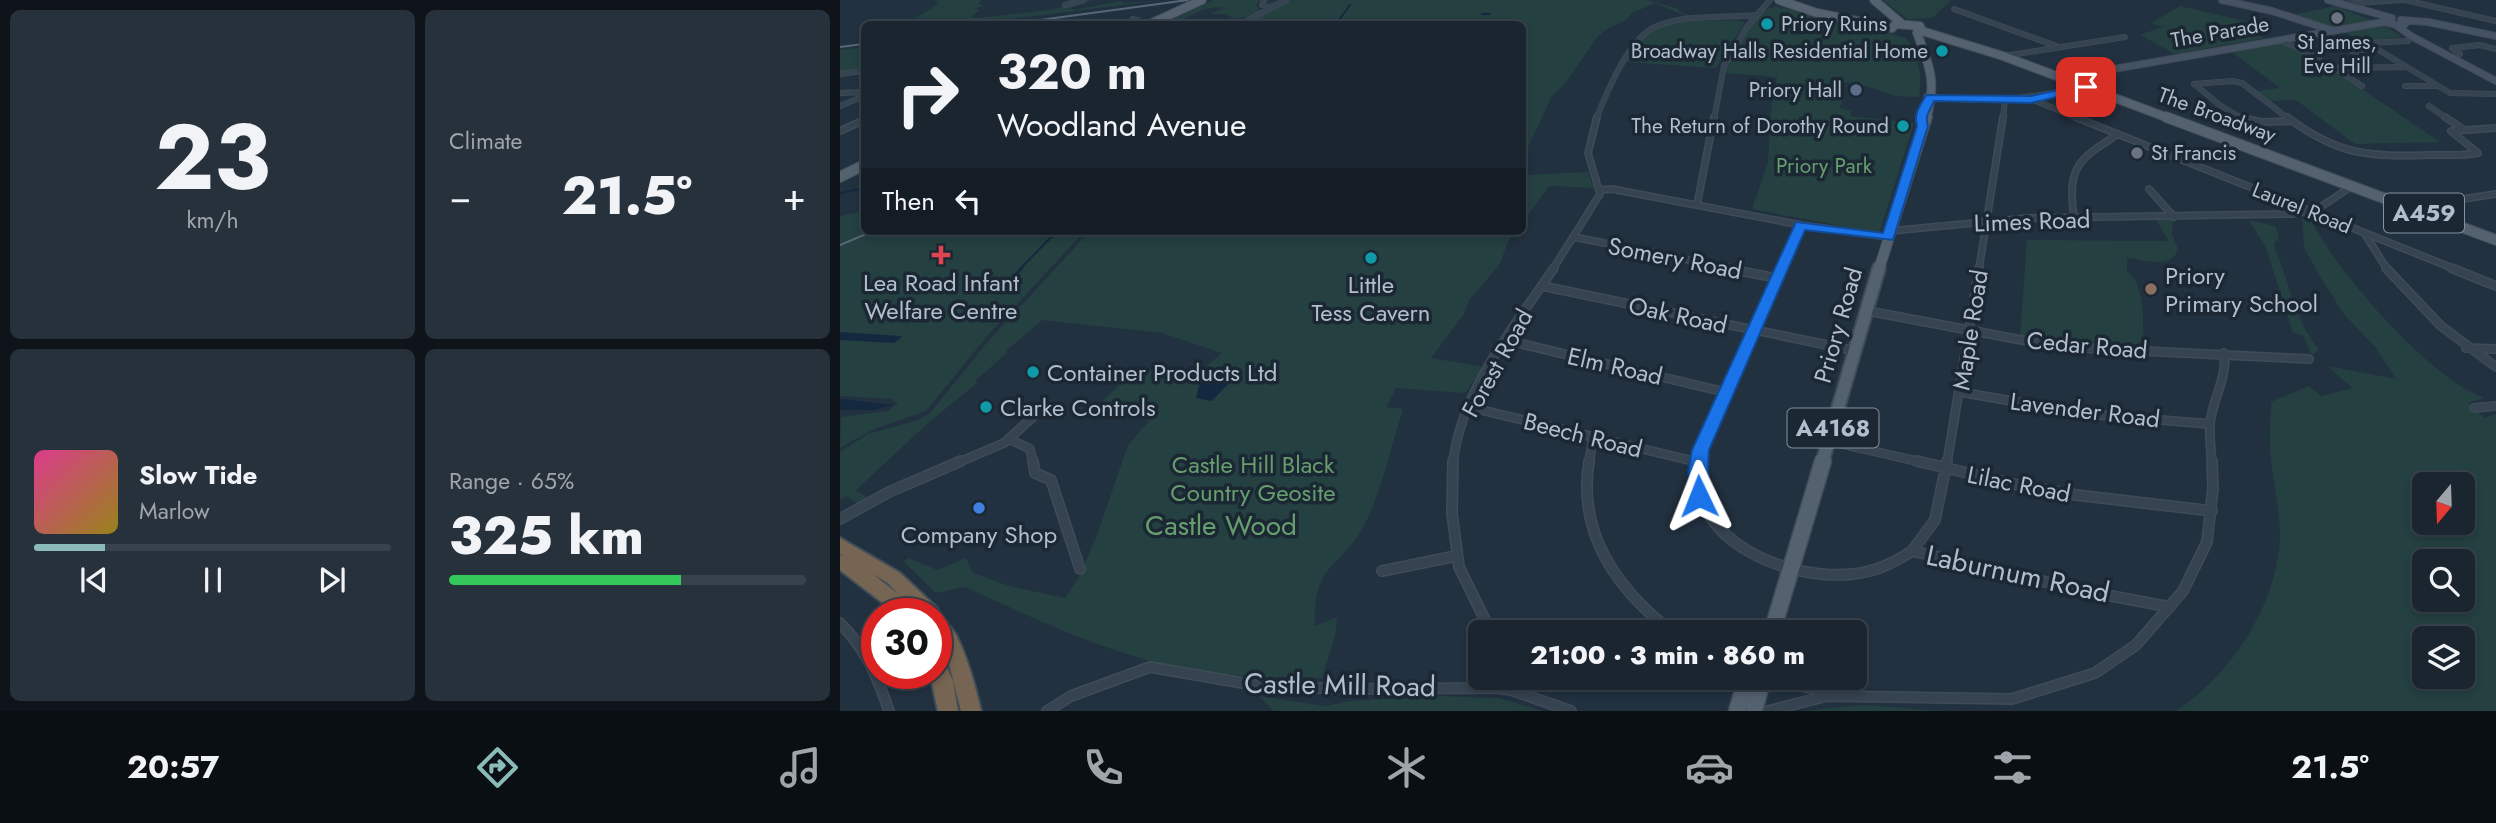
<!DOCTYPE html>
<meta charset="utf-8">
<style>
:root{--surface:#1a2530;--page:#27313c;--text:#f1f3f6;--muted:#9fa5ab;--line:#38424c;--accent:#8bbbb9}
body{margin:0;font-family:Jost,sans-serif;background:var(--page);color:var(--text);height:100vh;display:flex;flex-direction:column;font-size:26px;white-space:nowrap}
*{box-sizing:border-box;margin:0}
p{font-size:23px;color:var(--muted)}
.icon{flex:none;width:38px;height:38px;fill:none;stroke:currentColor;stroke-width:2;stroke-linecap:round;stroke-linejoin:round}
.map{position:relative;flex:1;overflow:hidden}
.sheet{display:flex;flex-direction:column;gap:10px;padding:10px;background:#0e141a;width:840px}
.sheet>*{flex:none}
.guide{position:absolute;left:21px;top:21px;width:665px;height:214px;border-radius:10px;box-shadow:0 4px 10px #0003,0 0 0 2px var(--line);background:#1a2530;color:var(--text);overflow:hidden}
.needle{width:46px;rotate:199deg}
.controls{position:absolute;left:1572px;top:472px;display:grid;gap:14px}
.controls a{display:grid;place-items:center;width:63px;height:63px;border-radius:10px;background:var(--surface);box-shadow:0 4px 10px #0003,0 0 0 2px var(--line);font-size:35px}
.speed{position:absolute;left:21px;top:598px;display:flex;gap:14px;font-size:35px;font-weight:700;text-align:center}
.speed>*{display:grid;place-content:center;width:91px;height:91px;border-radius:50%;background:var(--surface);box-shadow:0 4px 10px #0003,0 0 0 2px var(--line);line-height:1}
.speed .limit{border:10px solid #d22;background:#fff;color:#111}
.pin{position:absolute;display:grid;place-items:center;width:60px;height:60px;color:#fff;margin:-30px;border-radius:14px;box-shadow:0 4px 10px #0006}
.me{position:absolute;width:77px;margin:-38px;rotate:358deg;stroke-linejoin:round;filter:drop-shadow(0 0 5px #0008)}
.turn{display:flex;align-items:center;gap:24px;height:147px;padding:0 21px;font-size:32px}
.turn .icon{width:91px;height:91px;stroke-width:2.5}
.turn b{display:block;font-size:49px;line-height:60px}
.then{display:flex;align-items:center;height:66px;padding:0 21px;background:#0003;gap:14px;font-size:26px}
.big{font-size:52px;font-weight:800;line-height:1.1}
.sheet .card{flex:1;display:flex;flex-direction:column;justify-content:center;gap:10px;min-width:0;padding:0 24px;border-radius:10px;background:var(--page)}
.sheet .dial{align-items:center;gap:0}
.dial b{font-size:91px;line-height:1}
.song{display:flex;align-items:center;gap:21px}
.cover{width:84px;height:84px;border-radius:10px;background:linear-gradient(135deg,hsl(330 70% 55%),hsl(50 70% 35%))}
.played{height:7px;border-radius:4px;background:linear-gradient(90deg,var(--accent) 20%,var(--line) 20%)}
.keys{display:flex;justify-content:space-around;direction:ltr}
.heat{display:flex;justify-content:space-between;align-items:center;font-size:38px;direction:ltr}
.charge{height:10px;border-radius:5px;background:linear-gradient(90deg,#34c759 65%,var(--line) 0)}
.sheet .tiles{flex:1;display:grid;gap:10px;grid-template-columns:repeat(2,1fr)}
.trip{position:absolute;left:628px;top:620px;width:399px;height:70px;border-radius:10px;background:var(--surface);box-shadow:0 4px 10px #0003,0 0 0 2px var(--line);font-weight:800;line-height:70px;text-align:center}
.tabs{display:flex;height:112px;justify-content:space-around;align-items:center;background:#0a0f13;color:var(--muted)}
.tabs .icon{width:49px;height:49px}
.tabs .active{color:var(--accent)}
.tabs b{font-size:32px;color:var(--text)}
main{display:flex;flex:1;min-height:0}
.map>svg:first-child{display:block}
.green{fill:#244041;fill-rule:evenodd}
.water{fill:#14293f}
.lines{fill:none;stroke-linecap:round;stroke-linejoin:round}
.stream-far1{stroke:#14293f;stroke-width:2}
.stream{stroke:#14293f;stroke-width:2.5}
.street-far3-casing{stroke:#3f4c58;stroke-width:6}
.street-far2-casing{stroke:#3f4c58;stroke-width:8}
.street-far1-casing{stroke:#3f4c58;stroke-width:10}
.street-casing{stroke:#3f4c58;stroke-width:12}
.secondary-casing{stroke:#3f4c58;stroke-width:8}
.primary-far3-casing{stroke:#3f4c58;stroke-width:10}
.primary-far2-casing{stroke:#3f4c58;stroke-width:12}
.primary-far1-casing{stroke:#3f4c58;stroke-width:16}
.primary-casing{stroke:#3f4c58;stroke-width:19}
.highway-casing{stroke:#414e5a;stroke-width:4}
.street-far3{stroke:#364350;stroke-width:4.5}
.street-far2{stroke:#364350;stroke-width:5}
.street-far1{stroke:#364350;stroke-width:7}
.street{stroke:#364350;stroke-width:9}
.secondary{stroke:#445263;stroke-width:6}
.primary-far3{stroke:#546270;stroke-width:8}
.primary-far2{stroke:#546270;stroke-width:10}
.primary-far1{stroke:#546270;stroke-width:12}
.primary{stroke:#546270;stroke-width:16}
.highway{fill:#766552;fill-rule:evenodd}
.tram{stroke:#586777;stroke-width:2}
.route{fill:#1a73e8;stroke:#114b97;stroke-width:2}
.worship-dot{fill:#6b7280;stroke:#1b2834;stroke-width:2.5}
.culture-dot{fill:#0f9aa8;stroke:#1b2834;stroke-width:2.5}
.service-dot{fill:#5c6f8a;stroke:#1b2834;stroke-width:2.5}
.health-dot{fill:#e0444e;stroke:#1b2834;stroke-width:2.5}
.education-dot{fill:#8d6e63;stroke:#1b2834;stroke-width:2.5}
.shop-dot{fill:#3f7fe0;stroke:#1b2834;stroke-width:2.5}
.labels{text-anchor:middle;dominant-baseline:central;stroke-width:7;stroke-linejoin:round;paint-order:stroke}
.far-poi-label{font-size:21px;fill:#b2becb;stroke:#1b2834;text-anchor:end}
.far-street-label{font-size:21px;fill:#b2becb;stroke:#1b2834}
.far-park-label{font-size:21px;fill:#679e6e;stroke:#1b2834}
.shield{fill:#1b2834;stroke:#85919e;stroke-width:2}
.shield-label{font-size:23px;font-weight:bold;fill:#b2becb}
.street-label{font-size:24px;fill:#b2becb;stroke:#1b2834}
.poi-label{font-size:24px;fill:#b2becb;stroke:#1b2834;text-anchor:start}
.park-label{font-size:24px;fill:#679e6e;stroke:#1b2834}
.near-park-label{font-size:28px;fill:#679e6e;stroke:#1b2834}
.near-street-label{font-size:28px;fill:#b2becb;stroke:#1b2834}
</style>
<main>
<section class="sheet">
<div class="tiles">
<div class="card dial"><b>23</b><p>km/h</p></div>
<div class="card"><p>Climate</p>
<div class="heat"><a>−</a><b class="big">21.5°</b><a>+</a></div>
</div>
<div class="card">
<div class="song"><i class="cover"></i><div><b>Slow Tide</b><p>Marlow</p></div></div>
<div class="played"></div>
<div class="keys"><svg class="icon" aria-label="previous" viewBox="0 0 24 24"><path d="M18 5L8 12l10 7zM5 5v14"/></svg><svg class="icon" aria-label="pause" viewBox="0 0 24 24"><path d="M8 5v14M16 5v14"/></svg><svg class="icon" aria-label="next" viewBox="0 0 24 24"><path d="M6 5l10 7-10 7zM19 5v14"/></svg></div>
</div>
<div class="card"><p>Range · 65%</p><b class="big">325 km</b><div class="charge"></div></div>
</div>
</section>
<div class="map">
<svg width="1656" height="711" viewBox="0 0 1656 711">
<rect width="100%" height="100%" fill="#223140"/>
<path class="green" d="M98,0H139L141,1L138,3L144,6L136,8L139,11L131,17L136,18L210,10L248,0H253L230,8L234,10L280,1L284,3L322,0L153,21L148,24H67C77,16 88,12 99,3L95,2Z
M373,0H420L416,5L420,11L430,5L427,3L439,0H808L839,9L838,11L856,18L852,19L815,3L792,13L788,19L767,29L757,37L727,81L712,96L683,158L682,24H379C390,19 398,24 409,17L389,19L392,17L387,16L389,14H371L383,8C364,3 344,24 324,24Z
M1042,0H1111L1092,18L1068,19Z
M936,6L1042,29L1044,32L1066,38C1078,57 1083,75 1079,97C1070,96 1055,98 1046,93C1029,86 1011,82 993,82L990,88L996,89V94L1005,97L999,108L1012,111L1010,116L1074,123L1040,231L1034,232L912,209L928,162L931,108L937,77L885,73C893,53 913,10 936,6Z
M1340,6L1422,25L1402,29L1424,38L1335,54L1300,35L1322,27L1311,23Z
M1496,6L1533,21L1492,28L1451,15Z
M895,20L905,23L876,68L786,62C793,52 801,38 811,31C834,16 869,22 895,20Z
M1544,26L1563,37L1524,41L1503,32Z
M1442,42L1473,56L1600,142L1515,144L1456,100L1430,101L1417,91L1440,88L1392,52Z
M24,47V69L0,73V50Z
M748,172L754,188L709,186L683,222V175Z
M24,211V231H245L148,335L86,411L32,430L0,448L1,417L48,411L58,403L53,401L54,399L0,396V216Z
M1470,218C1496,271 1589,378 1644,398L1628,403L1644,418L1656,414V711H1336C1391,675 1438,604 1440,536C1440,506 1431,475 1430,445C1429,431 1431,416 1431,402L1469,386L1481,396L1513,388L1487,366L1556,379L1535,347L1503,313L1481,278L1464,248L1462,219ZM1584,485H1622V523H1584ZM1584,562H1622V600H1584ZM1584,639H1622V677H1584Z
M1316,220H1333L1332,234L1338,249C1331,271 1303,259 1287,258V271C1307,287 1302,323 1304,347L1224,343L1180,336L1187,240L1329,241Z
M1409,220L1435,226L1439,238L1434,243L1435,249C1452,287 1451,315 1479,349L1472,356L1463,335L1453,333L1426,248Z
M250,231H676L668,241L660,264L629,300L624,314L591,358L644,367L625,393L556,388L546,407L563,409C552,443 540,498 523,527C498,572 473,562 475,626L497,617L495,636L482,678C432,678 379,677 331,666C260,650 191,617 125,587L96,593L63,561L69,558L97,570L126,558L133,573L169,586L225,598L239,577L257,535L288,445L317,412L260,404C279,385 299,361 328,373L331,379L347,382L382,353L322,333L202,320L166,351L168,352L135,381L137,383L88,423L15,491L29,498L18,504L7,496L0,500V510V452L28,434L78,420L90,413L150,339Z
M419,696L485,706L510,701L600,696L659,698L702,711H434Z
M1025,705L1102,711H963Z"/>
<path class="water" d="M0,332L60,336L62,337L54,343L0,340Z
M386,365L401,370L372,401L356,398L359,385L366,375Z
M0,399L53,405L34,410H0Z"/>
<g class="lines">
<path class="stream-far1" d="M642,14H650
M496,24L510,5
M0,193L24,188
M180,269L217,231"/>
<path class="stream" d="M166,284L182,268"/>
<g class="street-far3-casing">
<path id="street-far3" d="M424,0L422,5L431,8
M1565,0L1656,21
M1502,4L1562,0
M225,5L244,0
M1114,9L1219,47
M292,19L298,20
M255,24L266,23
M401,24L446,0
M1440,40L1479,58
M1527,43L1610,93L1656,94
M1528,43L1568,41
M1500,45L1510,50
M1516,53L1510,50L1535,49
M1620,54L1612,48L1640,45L1656,49
M1164,56L1285,37
M1489,64L1522,86
M1496,68L1565,67
M0,74L24,71
M1565,86H1597
M0,93L24,92
M1086,96C1141,104 1192,98 1246,87
M1191,99L1240,119
M0,106L24,96
M1589,106L1608,119
M756,119C767,92 787,42 813,28C838,14 887,18 915,15
M874,119L884,66L907,27L930,0
M1163,119L1165,100
M1403,119L1381,106L1354,84L1392,81L1402,83L1449,119"/>
</g>
<g class="street-far2-casing">
<path id="street-far2" d="M1235,117L1615,269
M1399,117L1421,122L1452,121
M1447,117C1497,155 1528,157 1589,155C1605,155 1622,156 1638,153L1611,131L1656,128
M1605,117L1623,129
M0,131L24,120
M1309,189L1334,217
M759,190L772,189L961,225L1048,237
M857,205L874,117
M1570,207L1656,194
M1234,218C1227,166 1238,160 1278,134
M1050,231L1187,218L1454,214L1479,208L1512,186
M1525,234L1547,269
M734,237L894,269
M713,269L760,194L748,153L757,117
M940,269L961,225
M1139,269L1163,117"/>
</g>
<g class="street-far1-casing">
<path id="street-far1" d="M885,268L936,278
M1546,268L1601,326L1656,367
M1611,268L1656,286
M702,286L1016,351
M1028,311L1219,347L1469,359
M665,340L885,392
M1626,348L1656,349
M1120,392L1247,414L1370,424
M629,407L857,462
M1634,408L1656,406
M169,439L190,449L193,463
M989,441L1085,463
M117,463L164,443L202,409
M613,463C621,390 674,327 714,268
M749,463L753,438
M858,463L871,422L941,268
M1107,463L1139,268
M1372,463C1371,450 1369,437 1370,424C1372,400 1388,376 1384,353"/>
</g>
<g class="street-casing">
<path id="street" d="M193,461L195,473L211,480L240,569
M613,461L612,513L619,567L651,632
M749,461C737,534 778,590 832,632
M858,461C846,541 948,581 1013,574C1035,572 1054,563 1072,551L1245,591L1330,607
M1077,461L1178,485L1236,495L1372,511
M0,519L49,492L121,461
M1072,551L1095,520L1107,461
M542,571L616,556
M0,623C25,648 38,678 49,711
M671,677V690
M921,678L976,689L987,696L1172,699L1255,673L1296,645L1343,591L1367,542L1373,488L1372,461
M207,711L231,696L310,667L420,686L508,689L657,688L671,690L731,711
M928,711L987,696"/>
</g>
<g class="secondary-casing">
<path id="secondary" d="M1382,0L1432,11L1491,30
M1488,0L1552,18
M1561,20L1588,22L1656,36
M1556,25L1571,36L1656,81
M1222,78L1544,22L1562,26L1566,23"/>
</g>
<g class="primary-far3-casing">
<path id="primary-far3" d="M939,0L977,13L1052,28
M1034,0L1061,23
M310,24L362,0
M1052,28L1056,24L1080,26L1082,31
M1082,31L1163,56L1331,119
M1077,33C1090,66 1097,84 1086,119"/>
</g>
<g class="primary-far2-casing">
<path id="primary-far2" d="M1326,117L1656,240
M0,177L24,165
M1039,269L1087,117"/>
</g>
<g class="primary-far1-casing">
<path id="primary-far1" d="M982,463L1039,268"/>
</g>
<g class="primary-casing">
<path id="primary" d="M932,632L983,461
M897,711L907,677
M914,711L923,677"/>
</g>
<g class="highway-casing">
<path id="highway" d="M0,538L60,573L97,608C101,618 110,625 116,635C128,659 135,685 141,711H121L109,664L96,637V614H57L0,570V555L4,556L0,554ZM33,574L48,583L58,594Z
M96,656L103,659L113,681L118,711H98L90,674H96Z"/>
</g>
<use href="#street-far3" class="street-far3"/>
<use href="#street-far2" class="street-far2"/>
<use href="#street-far1" class="street-far1"/>
<use href="#street" class="street"/>
<use href="#secondary" class="secondary"/>
<use href="#primary-far3" class="primary-far3"/>
<use href="#primary-far2" class="primary-far2"/>
<use href="#primary-far1" class="primary-far1"/>
<use href="#primary" class="primary"/>
<use href="#highway" class="highway"/>
<path class="tram" d="M170,24L348,0
M0,47L24,44
M0,245L33,231"/>
</g>
<path class="route" d="M1246,84L1250,85V89L1191,103L1094,101C1091,110 1084,114 1088,126L1053,240L965,230L869,450C867,464 870,492 866,501H852L848,472L852,450L956,222L1043,233L1077,126C1073,113 1081,105 1086,95L1191,96Z"/>
<g class="worship-dot">
<circle cx="1497" cy="18" r="7"/>
<circle cx="1297" cy="153" r="7"/>
</g>
<g class="culture-dot">
<circle cx="927" cy="24" r="7"/>
<circle cx="1102" cy="51" r="7"/>
<circle cx="1063" cy="126" r="7"/>
<circle cx="531" cy="258" r="7"/>
<circle cx="193" cy="372" r="7"/>
<circle cx="146" cy="407" r="7"/>
</g>
<circle class="service-dot" cx="1016" cy="90" r="7"/>
<path class="health-dot" d="M97.5 244.5h7v7h7v7h-7v7h-7v-7h-7v-7h7z"/>
<circle class="education-dot" cx="1311" cy="289" r="7"/>
<circle class="shop-dot" cx="139" cy="508" r="7"/>
<g class="labels">
<g class="far-poi-label">
<text x="941" y="24" text-anchor="start">Priory Ruins</text>
<text x="1497" y="42" text-anchor="middle">St James,<tspan x="1497" dy="24">Eve Hill</tspan></text>
<text x="1088" y="51">Broadway Halls Residential Home</text>
<text x="1002" y="90">Priory Hall</text>
<text x="1049" y="126">The Return of Dorothy Round</text>
<text x="1311" y="153" text-anchor="start">St Francis</text>
</g>
<g class="far-street-label">
<text transform="translate(1380 32) rotate(-10)">The Parade</text>
<text transform="translate(1377 115) rotate(20)">The Broadway</text>
<text transform="translate(1462 208) rotate(22)">Laurel Road</text>
</g>
<g class="far-park-label">
<text x="984" y="166">Priory Park</text>
</g>
<g class="shield">
<rect x="1544" y="193.5" width="80" height="39" rx="5"/>
<rect x="947.5" y="408.5" width="91" height="39" rx="5"/>
</g>
<g class="shield-label">
<text x="1584" y="213">A459</text>
<text x="993" y="428">A4168</text>
</g>
<g class="street-label">
<text transform="translate(1192 221) rotate(-2)">Limes Road</text>
<text transform="translate(835 258) rotate(11)">Somery Road</text>
<text transform="translate(838 315) rotate(12)">Oak Road</text>
<text transform="translate(998 325) rotate(-74)">Priory Road</text>
<text transform="translate(1130 330) rotate(-81)">Maple Road</text>
<text transform="translate(1247 345) rotate(5)">Cedar Road</text>
<text transform="translate(657 363) rotate(-61)">Forest Road</text>
<text transform="translate(775 366) rotate(13)">Elm Road</text>
<text transform="translate(1245 410) rotate(7)">Lavender Road</text>
<text transform="translate(743 435) rotate(14)">Beech Road</text>
<text transform="translate(1179 484) rotate(11)">Lilac Road</text>
</g>
<g class="poi-label">
<text x="1325" y="275">Priory<tspan x="1325" dy="28">Primary School</tspan></text>
<text x="101" y="282" text-anchor="middle">Lea Road Infant<tspan x="101" dy="28">Welfare Centre</tspan></text>
<text x="531" y="284" text-anchor="middle">Little<tspan x="531" dy="28">Tess Cavern</tspan></text>
<text x="207" y="372">Container Products Ltd</text>
<text x="160" y="407">Clarke Controls</text>
<text x="139" y="534" text-anchor="middle">Company Shop</text>
</g>
<g class="park-label">
<text x="413" y="464">Castle Hill Black<tspan x="413" dy="28">Country Geosite</tspan></text>
</g>
<g class="near-park-label">
<text x="381" y="525">Castle Wood</text>
</g>
<g class="near-street-label">
<text transform="translate(1178 574) rotate(12)">Laburnum Road</text>
<text transform="translate(500 685) rotate(1)">Castle Mill Road</text>
</g>
</g>
</svg>
<div class="controls">
<a><svg class="needle" viewBox="-14 -14 28 28"><path d="M0-13l5 13h-10z" fill="#e53935"/><path d="M0 13l5-13h-10z" fill="#9fa5ab"/></svg></a>
<a><svg class="icon" aria-label="search" viewBox="0 0 24 24"><circle cx="10" cy="10" r="6"/><path d="M15 15l6 6"/></svg></a>
<a><svg class="icon" aria-label="layers" viewBox="0 0 24 24"><path d="M12 4l9 5-9 5-9-5zM3 14l9 5 9-5"/></svg></a>
</div>
<div class="speed"><div class="limit">30</div></div>
<div class="pin" style="left:1246px;top:87px;background:#d93025"><svg class="icon" aria-label="arrive" viewBox="0 0 24 24"><path d="M6 21V4h12l-3 4 3 4H6"/></svg></div>
<svg class="me" style="left:859px;top:496px" viewBox="-20 -20 40 40"><path d="M0-17L14 15 0 8-14 15z" fill="#1a73e8" stroke="#fff" stroke-width="4"/></svg>
<div class="trip">21:00 · 3 min · 860 m</div>
<div class="guide">
<div class="turn"><svg class="icon" aria-label="right" viewBox="0 0 24 24"><path d="M7 20v-9h11M14 6l5 5-5 5"/></svg><div><b>320 m</b>Woodland Avenue</div></div>
<div class="then">Then<svg class="icon" aria-label="left" viewBox="0 0 24 24"><path d="M17 20v-9H6M10 6l-5 5 5 5"/></svg></div>
</div>
</div>
</main>
<nav class="tabs">
<b>20:57</b>
<svg class="icon active" aria-label="directions" viewBox="0 0 24 24"><path d="M12 3l9 9-9 9-9-9zM9 14v-3h6M13 9l2 2-2 2"/></svg>
<svg class="icon" aria-label="music" viewBox="0 0 24 24"><path d="M9 18V5l10-2v13"/><circle cx="6" cy="18" r="3"/><circle cx="16" cy="16" r="3"/></svg>
<svg class="icon" aria-label="phone" viewBox="0 0 24 24"><path d="M5 4h4l2 5-3 2q2 4 5 5l2-3 5 2v4C11 20 4 13 5 4z"/></svg>
<svg class="icon" aria-label="climate" viewBox="0 0 24 24"><path d="M12 3v18M4 7l16 10M4 17L20 7"/></svg>
<svg class="icon" aria-label="car" viewBox="0 0 24 24"><path d="M5 17H2v-5l4-1 3-4h7l3 4 3 1v5h-3M9 17h6M6 11h13"/><circle cx="7" cy="17" r="2"/><circle cx="17" cy="17" r="2"/></svg>
<svg class="icon" aria-label="filters" viewBox="0 0 24 24"><path d="M4 7h16M4 17h16"/><circle cx="9" cy="7" r="2"/><circle cx="15" cy="17" r="2"/></svg>
<b>21.5°</b>
</nav>
